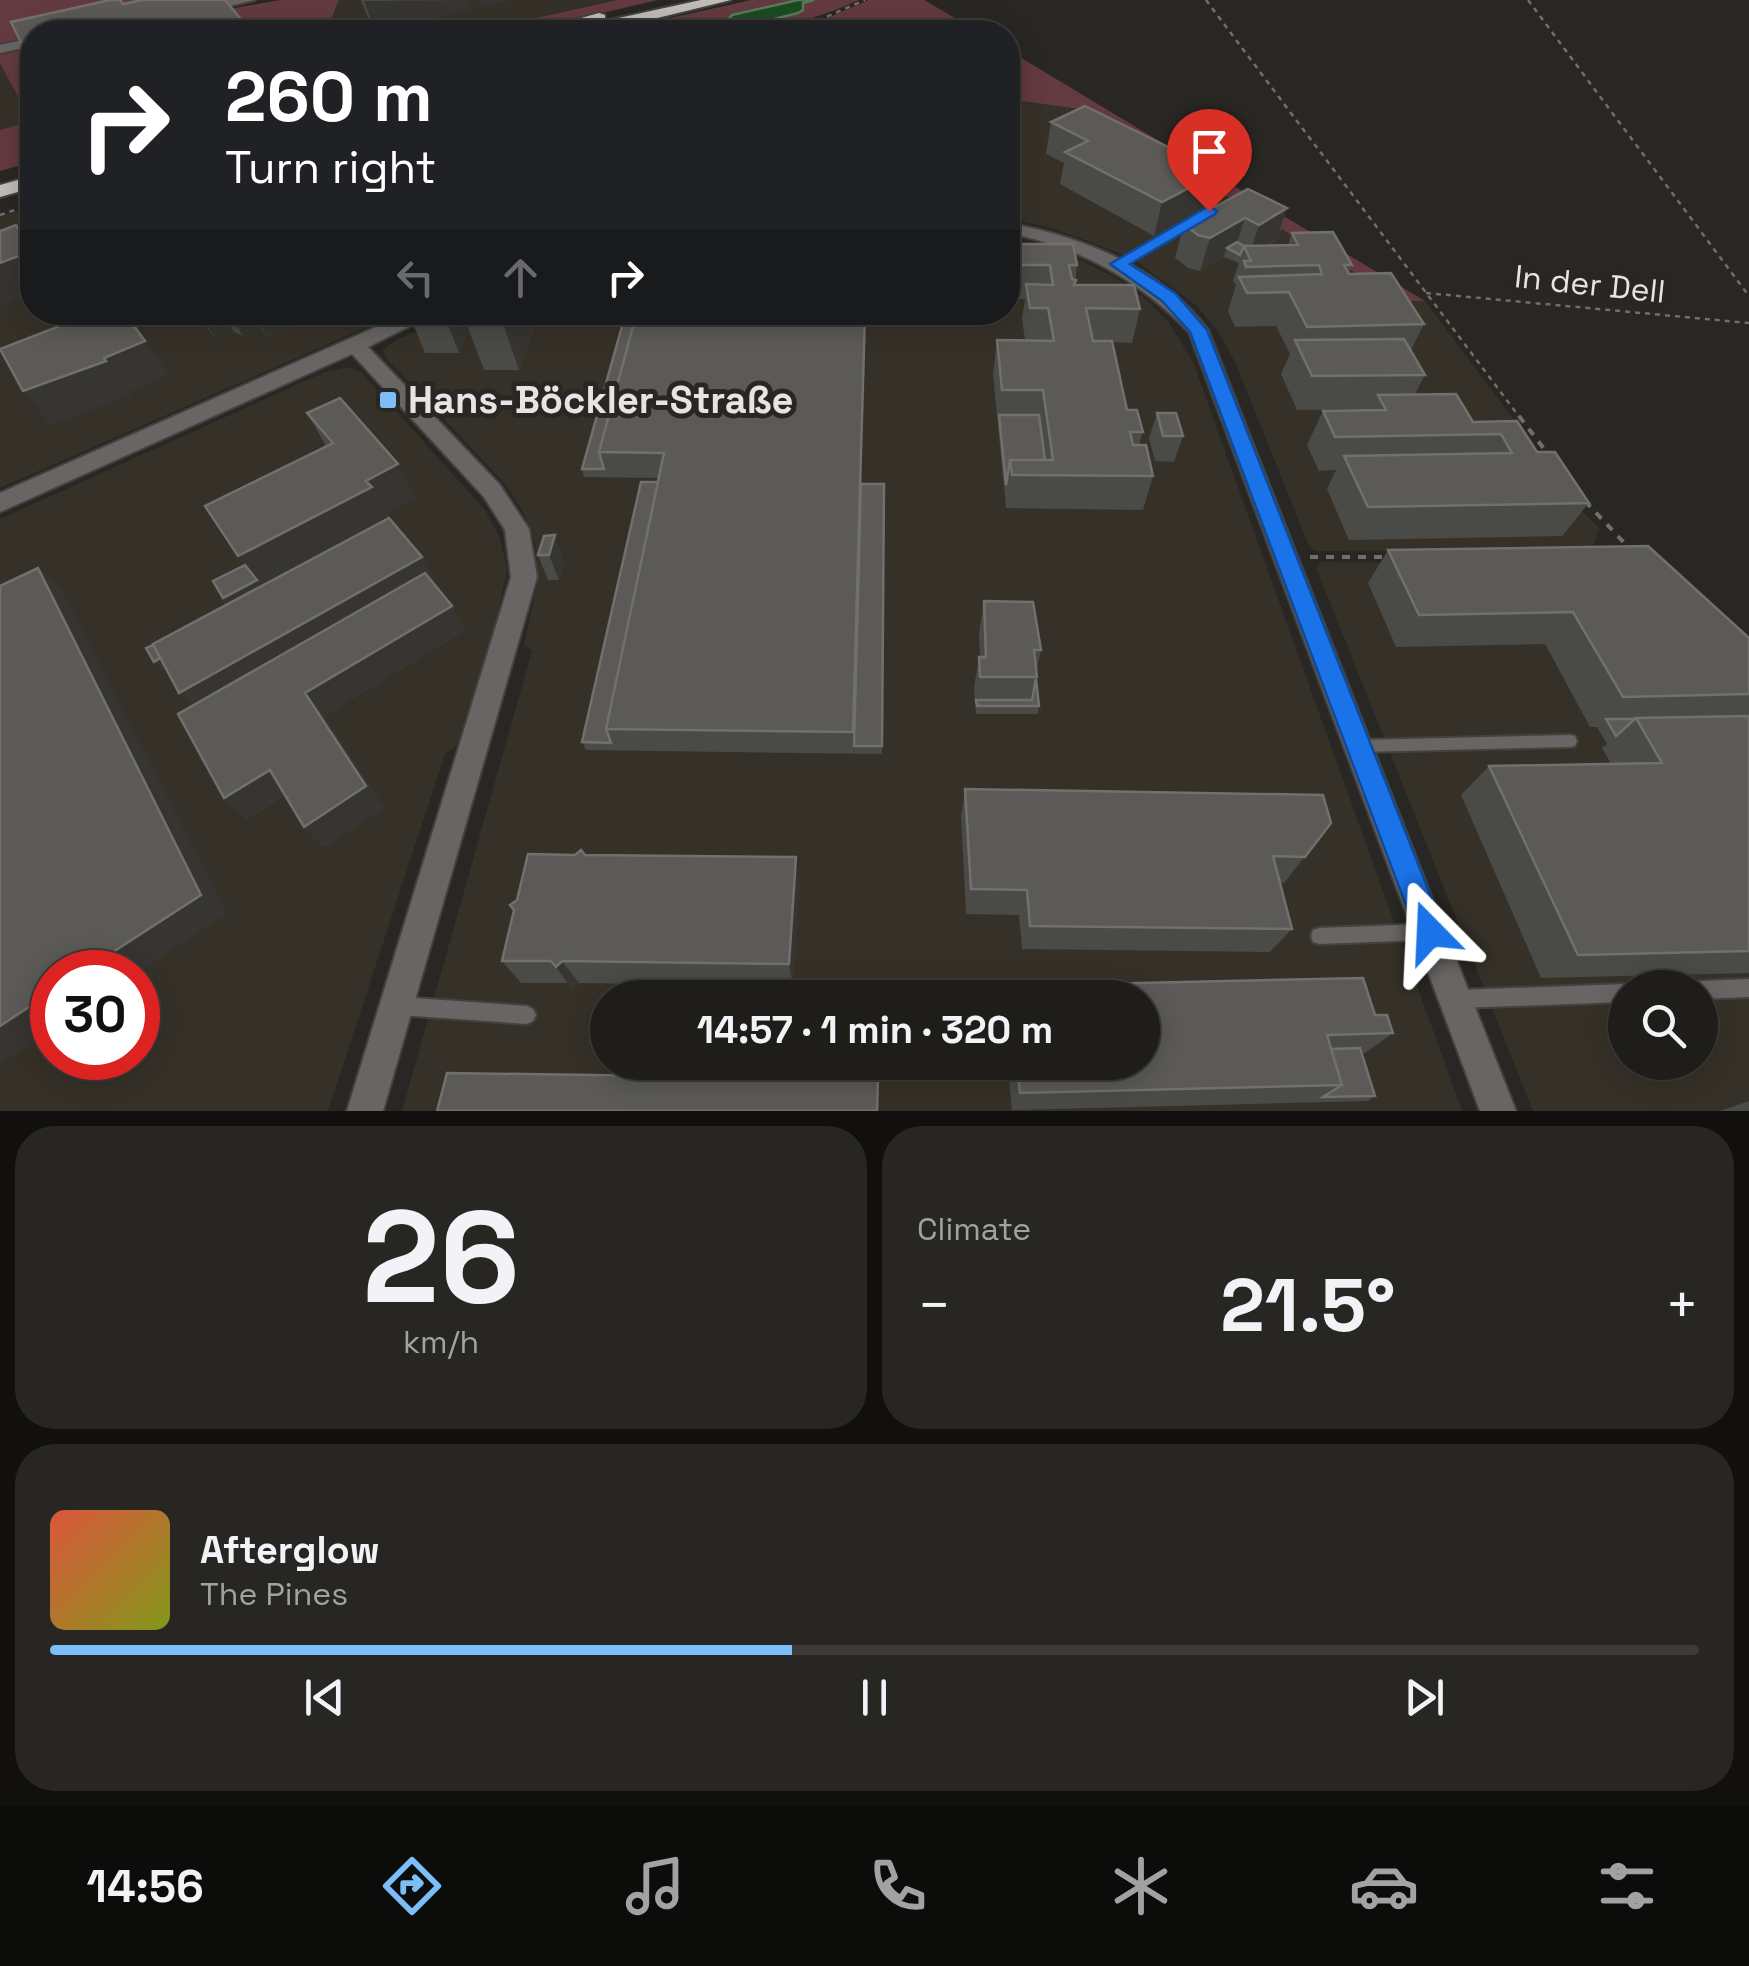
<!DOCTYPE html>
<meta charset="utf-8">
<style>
:root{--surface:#1f1d1a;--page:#272623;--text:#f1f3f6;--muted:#a1a2a2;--line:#3c3b39;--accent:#7bbef8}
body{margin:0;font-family:"Space Grotesk",sans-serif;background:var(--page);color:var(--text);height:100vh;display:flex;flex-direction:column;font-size:38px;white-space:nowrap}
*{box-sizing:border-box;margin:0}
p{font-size:32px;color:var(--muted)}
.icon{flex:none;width:55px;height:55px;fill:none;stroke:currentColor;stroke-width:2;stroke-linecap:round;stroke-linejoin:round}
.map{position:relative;height:1111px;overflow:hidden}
.details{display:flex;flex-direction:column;gap:15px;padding:15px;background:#11100e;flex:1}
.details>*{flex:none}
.banner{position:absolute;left:20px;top:20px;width:1000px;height:305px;border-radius:40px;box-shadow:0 5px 25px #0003,0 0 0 2px var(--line);background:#202124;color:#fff;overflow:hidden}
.controls{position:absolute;left:1608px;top:970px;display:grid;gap:20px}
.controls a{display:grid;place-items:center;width:110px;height:110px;border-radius:50%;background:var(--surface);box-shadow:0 5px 25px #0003,0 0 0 2px var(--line);font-size:50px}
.speed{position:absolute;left:30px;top:950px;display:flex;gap:20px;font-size:50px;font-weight:700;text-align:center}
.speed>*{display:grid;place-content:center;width:130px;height:130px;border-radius:50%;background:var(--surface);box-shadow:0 5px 25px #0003,0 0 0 2px var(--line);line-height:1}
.speed .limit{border:15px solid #d22;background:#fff;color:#111}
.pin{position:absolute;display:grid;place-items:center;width:85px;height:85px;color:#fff;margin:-102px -42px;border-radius:50% 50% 50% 0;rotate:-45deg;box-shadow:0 0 10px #0007}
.pin .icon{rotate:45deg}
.me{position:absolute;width:110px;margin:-55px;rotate:339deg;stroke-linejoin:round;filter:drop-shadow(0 0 8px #0008)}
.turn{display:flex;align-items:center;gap:35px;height:210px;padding:0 40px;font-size:45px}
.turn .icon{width:130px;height:130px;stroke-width:2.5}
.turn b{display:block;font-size:70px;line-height:85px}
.lanes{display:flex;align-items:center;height:95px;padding:0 40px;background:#0003;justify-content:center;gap:50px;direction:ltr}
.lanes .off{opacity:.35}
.big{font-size:75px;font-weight:800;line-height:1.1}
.details .widget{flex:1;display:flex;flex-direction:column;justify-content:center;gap:15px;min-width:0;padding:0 35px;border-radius:40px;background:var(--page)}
.details .dial{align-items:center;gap:0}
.dial b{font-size:130px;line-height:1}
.song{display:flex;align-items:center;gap:30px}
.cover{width:120px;height:120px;border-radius:15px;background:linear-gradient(135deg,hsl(10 70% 55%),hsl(70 70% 35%))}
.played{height:10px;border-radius:5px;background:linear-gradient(90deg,var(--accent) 45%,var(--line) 45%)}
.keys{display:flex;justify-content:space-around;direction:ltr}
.heat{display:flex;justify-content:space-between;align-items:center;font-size:55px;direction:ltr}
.details .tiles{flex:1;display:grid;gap:15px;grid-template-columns:1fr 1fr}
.widget:last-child{grid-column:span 2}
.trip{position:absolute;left:590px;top:980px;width:570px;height:100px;border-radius:50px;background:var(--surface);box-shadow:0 5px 25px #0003,0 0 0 2px var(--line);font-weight:800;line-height:100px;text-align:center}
.tabs{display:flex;height:160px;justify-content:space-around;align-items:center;background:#0c0c0a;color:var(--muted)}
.tabs .icon{width:70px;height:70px}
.tabs .on{color:var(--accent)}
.tabs b{font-size:45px;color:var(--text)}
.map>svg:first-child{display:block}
.built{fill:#363128;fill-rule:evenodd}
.green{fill:#633a3f}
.water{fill:#1b4c20;stroke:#587a5a;stroke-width:2.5}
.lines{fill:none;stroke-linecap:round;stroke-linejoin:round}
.service-casing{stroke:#44423e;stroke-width:4}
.minor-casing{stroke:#44423e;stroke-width:4}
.motorway-casing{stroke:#44423e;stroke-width:4}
.path-far1{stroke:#716f6c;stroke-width:2.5;stroke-dasharray:5 5;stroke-linecap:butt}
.path{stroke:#716f6c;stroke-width:4;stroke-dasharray:8 8;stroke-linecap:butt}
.service{fill:#686564;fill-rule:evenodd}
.minor{fill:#686564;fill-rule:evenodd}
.motorway{fill:#c2bcb9;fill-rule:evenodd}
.wall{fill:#4a4a46}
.shaded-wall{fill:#363531}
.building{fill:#5b5a57;stroke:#71706d;stroke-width:2.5}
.route{fill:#1a73e8;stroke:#114b97;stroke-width:2.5}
.poi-dot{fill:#7bbef8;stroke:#292723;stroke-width:4}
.labels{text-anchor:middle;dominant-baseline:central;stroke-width:10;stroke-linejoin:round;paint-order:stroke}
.far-street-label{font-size:32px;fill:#e7e5e3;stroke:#292723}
.poi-label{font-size:38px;font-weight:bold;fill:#e7e5e3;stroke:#292723;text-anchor:start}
</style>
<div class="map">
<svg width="1749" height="1111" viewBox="0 0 1749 1111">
<rect width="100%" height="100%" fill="#292723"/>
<path class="built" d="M339,0H618L472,32H326Z
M0,63L32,122L0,130Z
M1008,99L1079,109L1403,301H1425L1582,511L1599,528L1594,544L1582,553L1316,551L1309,546L1235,362L1218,331L1197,306L1132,258L1053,228L1008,219Z
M32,206V312L399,313L0,488V216Z
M1008,239L1082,261L1116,278L1145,298L1169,323L1193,362L1462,1111H402L532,651L524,644L538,580L535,543L523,512L506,485L386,358L383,350L396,340L457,313L1008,312ZM608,998H1142V1062H608Z
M347,367L361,372L485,510L499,536L507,569L497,619L457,745L445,754L328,1111H0V519L325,372ZM52,972H138V1058H52Z
M1321,562L1639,565L1749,667V1111H1533L1316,567ZM1625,988H1700V1062H1625Z"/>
<path class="green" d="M0,0H217L32,32V36L0,44Z
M280,0H339L326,32H101Z
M618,0H658L521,32H472Z
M751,0H798L732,15L814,0H859C808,23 767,32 711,32L700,23L658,32H608Z
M869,0H924L979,32H777L818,22Z
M32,48V162L0,171V130L31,121L0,63V55Z
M1008,50L1425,301H1403L1079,109L1008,99Z"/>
<path class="water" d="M798,0H814L803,3V10L798,13L746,26L727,21L732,15Z"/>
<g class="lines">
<g class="service-casing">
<path id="service" d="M1199,214L1203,217L1202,219L1122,266L1119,267L1114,264Z
M1570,735L1575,736L1577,741L1575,746L1570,747L1360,752L1355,751L1353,746L1355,741L1360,740Z
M1428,924L1434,926L1436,932L1434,938L1428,940L1319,944L1313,942L1311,936L1313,930L1319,928Z
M1749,979V997L1700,999V988H1692L1694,984L1700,981Z
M1625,984L1631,988H1625V1002L1458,1008L1452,1005L1449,999L1452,993L1458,990Z
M400,997L527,1006L533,1009L536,1015L533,1021L527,1024L400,1015L394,1012L391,1006L394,1000Z"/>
</g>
<g class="minor-casing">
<path id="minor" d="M226,0H255L194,14L187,10Z
M32,38V46L0,53V45Z
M1008,223C1083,237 1160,267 1208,330L1516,1111H1480L1189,332C1138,279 1080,247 1008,233Z
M410,312H438L368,347L500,485L529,529L537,577L383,1111H347L511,577L505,530L484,497L352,354L0,512V493Z"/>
</g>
<g class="motorway-casing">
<path id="motorway" d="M701,0H731L600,32H572L574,29L531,32L599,13L605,15V21Z
M32,176V188L0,197V185Z"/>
</g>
<path class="path-far1" d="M1206,0L1521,419
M1528,0L1749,296
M769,32L817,21L865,0
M0,215L32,204
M1426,293L1749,323"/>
<path class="path" d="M1519,416L1548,454
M1585,501L1630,549
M1310,557H1385"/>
<use href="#service" class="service"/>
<use href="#minor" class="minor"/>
<use href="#motorway" class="motorway"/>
</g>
<path class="wall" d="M361,0H467L470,10L375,30L368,18Z
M1051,122L1210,204L1154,236L1060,184L1064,163L1046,154Z
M1248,189L1281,228L1280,237L1268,246L1288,245L1292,233L1352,265L1349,273L1424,324L1411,350L1425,375L1415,394L1537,452L1589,503L1562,536L1349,540L1327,489L1336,470L1319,471L1307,445L1323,411L1371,409L1297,410L1281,374L1290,354L1276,326L1235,327L1228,311L1236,285L1233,280L1239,263L1224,257L1200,271L1188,268L1175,258L1184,224Z
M1008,244L1077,265L1075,285L1140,309L1132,343L1112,342L1127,410L1143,432L1139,445L1153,476L1143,510L1006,508L993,374L997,340H1025L1022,318L1025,299H1008Z
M195,312H318L319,316L268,338L264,332L243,336L234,332L216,339Z
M408,312H529L534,329L519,370H484L471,336H466L459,353H425Z
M626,312H866L861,484H884L882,754L586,750L582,742L659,478L584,477L582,469Z
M307,413L416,498L386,513L422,557L435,582L433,583L465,630L324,716L384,808L324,847L304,827L285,795L247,819L224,798L192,705L166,668L161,670L228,604L223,598L245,565L238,556L326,446Z
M1157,413L1183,436L1174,462L1155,461L1149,438Z
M544,536L564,561L559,580H548L538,555Z
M1388,550L1749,638V973L1541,978L1461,795L1489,766L1611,764L1602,748L1607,744L1597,727H1590L1545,644L1396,647L1368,583Z
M984,601L1041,650L1036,672L1039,706L1038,714H976L974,688L979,657H980L979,633Z
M965,789L1331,823L1284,883H1280L1292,929L1270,952L1022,949L1019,915L966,914L961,817Z
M585,855L799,883L793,986L579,983L572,989L568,983H521L502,961Z
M1009,986L1375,1015L1393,1033L1365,1053H1362L1375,1096L1368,1101L1012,1110L1007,1062H1142V998H1005Z
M1749,1101V1111H1720Z"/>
<path class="shaded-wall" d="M467,0L470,10L375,30L364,1Z
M478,0H512L480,7Z
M245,24L249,32H209Z
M1219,172L1210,204L1154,236L1162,202Z
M1287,208L1279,232L1283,229L1280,237L1248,258L1259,225Z
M1245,218L1234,251L1227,248L1224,257L1200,271L1210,238Z
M32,251V294L0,306V263Z
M199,312H222L234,332L216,339Z
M229,312H252L264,332L243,336Z
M254,312H318L319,316L268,338Z
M443,312H485L466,321L471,336H466L459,353Z
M505,312H529L534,329L519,370L502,321Z
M865,312H866L854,754L853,732Z
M145,341L169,375L130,392L104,358Z
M106,361L132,395L51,425L23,391Z
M398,464L416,498L386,513L390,521L230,606L223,598L257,580L238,556L366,481Z
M555,535L564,561L559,580L549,555Z
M422,557L435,582L203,716L179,693Z
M38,568L63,592L227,914L138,973L82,972Z
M452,606L465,630L324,716L384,808L324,847L304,827L305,693Z
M177,649L185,657L161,670L154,662Z
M270,770L291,791L247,819L224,798Z
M796,857L799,883L793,986L789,964Z
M562,961L579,983L572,989L556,967Z
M52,992V1030L0,1065V1026Z"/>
<path class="building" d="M110,0H120L123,4L142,0H225L245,24L209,32H32V65L11,22Z
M814,30H869V32H814Z
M1085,106L1219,172L1162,202L1065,152L1088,141L1051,122Z
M1008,110L1019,111L1009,152L1008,151Z
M1248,189L1287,208L1259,225L1245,218L1210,238L1198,235L1184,224Z
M16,225L32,251L0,263V231Z
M1333,232L1352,265H1344L1349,274L1391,273L1424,324L1307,327L1289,292L1247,293L1239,277L1322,274L1319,265L1246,267L1244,261H1251L1244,246L1298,245L1292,233Z
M1237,242L1244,246L1240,255L1227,248Z
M1008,244H1073L1077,265H1069L1072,279L1076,280L1074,285H1134L1140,309L1086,308L1093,341H1112L1127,410H1137L1143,432H1130L1133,445H1146L1153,476L1012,475L1010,460H1053L1043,390H1002L997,340L1054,341L1048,308H1030L1026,284L1053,285L1050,265H1008Z
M96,312H124L145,341L104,358L106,361L23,391L0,349Z
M470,312H505L502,321H466Z
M626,312H637L599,452L604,469H582Z
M637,312H865L853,732L606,729L664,453L599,452Z
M1404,339L1425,375L1312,376L1295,340Z
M1456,394L1473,422L1517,421L1537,452H1555L1589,503L1368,507L1344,456L1512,453L1501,434L1335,437L1323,411L1386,410L1378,395Z
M340,398L398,464L366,481L372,487L238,556L205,506L333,443L307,413Z
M1157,413H1176L1183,436H1163Z
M999,415H1039L1045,460H1010L1006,485Z
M641,482H658L606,729L611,743L582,742Z
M861,484H884L882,746H854Z
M389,518L422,557L179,693L153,644Z
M555,535L549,555H538L544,536Z
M1648,546L1749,638V694L1623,697L1573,612L1419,615L1388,550Z
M245,565L257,580L223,598L213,581Z
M38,568L201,895L82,972H52V992L0,1026V586Z
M425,573L452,606L305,693L366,786L304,827L270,770L224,798L178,714Z
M984,601L1033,602L1041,650H1034L1037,677H980L979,657H986Z
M153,645L160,658L154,662L146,648Z
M1036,679L1039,706H977L976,700H1032Z
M1749,716V951L1578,955L1489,766L1662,763L1636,718Z
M1606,719H1635L1616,736Z
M965,789L1323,795L1331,823L1305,857L1273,856L1292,929L1030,926L1027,890L971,889Z
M581,850L585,855L796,857L789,964L562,961L556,967L551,961H502L514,910L510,905L517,900L528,854L575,855Z
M1363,978L1375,1015H1387L1393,1033L1327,1035L1342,1085L1020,1093L1017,1062H1142V998H1010L1009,986Z
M1360,1048L1375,1096L1323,1097L1342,1085L1331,1049Z
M447,1073L878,1079L877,1111H437Z"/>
<path class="route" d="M1209,206L1217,211L1215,214L1130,264L1175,293L1207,330L1445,932L1441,942L1430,947L1420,942L1416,932L1190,332L1162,301L1110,264Z"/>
<rect class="poi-dot" x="378" y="390" width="20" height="20" rx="5"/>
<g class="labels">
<g class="far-street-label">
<text transform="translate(1590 284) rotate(6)">In der Dell</text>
</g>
<g class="poi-label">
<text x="408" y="400">Hans-Böckler-Straße</text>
</g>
</g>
</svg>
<div class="controls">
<a><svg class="icon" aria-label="search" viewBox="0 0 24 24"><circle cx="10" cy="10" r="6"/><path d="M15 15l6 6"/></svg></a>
</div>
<div class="speed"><div class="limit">30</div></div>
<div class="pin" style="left:1209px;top:211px;background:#d93025"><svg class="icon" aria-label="arrive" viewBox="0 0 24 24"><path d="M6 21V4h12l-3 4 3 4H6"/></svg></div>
<svg class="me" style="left:1430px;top:932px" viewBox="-20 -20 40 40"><path d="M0-17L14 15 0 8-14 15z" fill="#1a73e8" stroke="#fff" stroke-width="4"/></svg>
<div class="trip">14:57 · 1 min · 320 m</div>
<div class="banner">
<div class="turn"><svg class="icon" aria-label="right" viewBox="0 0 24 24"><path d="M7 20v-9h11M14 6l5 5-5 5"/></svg><div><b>260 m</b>Turn right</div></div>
<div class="lanes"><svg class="icon off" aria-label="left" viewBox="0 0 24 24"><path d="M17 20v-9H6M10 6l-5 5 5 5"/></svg><svg class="icon off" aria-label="ahead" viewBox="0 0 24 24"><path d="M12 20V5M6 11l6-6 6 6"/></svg><svg class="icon" aria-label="right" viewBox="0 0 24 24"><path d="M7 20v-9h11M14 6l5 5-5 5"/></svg></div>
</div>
</div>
<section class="details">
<div class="tiles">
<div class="widget dial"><b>26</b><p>km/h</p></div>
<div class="widget"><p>Climate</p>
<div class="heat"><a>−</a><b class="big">21.5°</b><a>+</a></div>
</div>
<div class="widget">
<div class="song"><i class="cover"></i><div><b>Afterglow</b><p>The Pines</p></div></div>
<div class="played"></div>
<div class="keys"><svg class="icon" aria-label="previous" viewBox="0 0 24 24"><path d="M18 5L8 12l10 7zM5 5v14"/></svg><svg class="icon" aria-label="pause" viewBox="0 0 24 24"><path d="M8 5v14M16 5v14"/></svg><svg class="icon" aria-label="next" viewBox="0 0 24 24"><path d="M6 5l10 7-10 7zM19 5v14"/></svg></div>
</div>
</div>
</section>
<nav class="tabs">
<b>14:56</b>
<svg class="icon on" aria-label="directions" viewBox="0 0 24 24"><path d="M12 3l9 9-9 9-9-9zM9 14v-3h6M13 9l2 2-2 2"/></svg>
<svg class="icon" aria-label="music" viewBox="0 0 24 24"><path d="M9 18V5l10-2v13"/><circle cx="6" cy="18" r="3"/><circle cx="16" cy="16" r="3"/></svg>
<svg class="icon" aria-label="phone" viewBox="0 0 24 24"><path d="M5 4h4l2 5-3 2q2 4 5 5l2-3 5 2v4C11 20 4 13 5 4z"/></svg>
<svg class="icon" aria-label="climate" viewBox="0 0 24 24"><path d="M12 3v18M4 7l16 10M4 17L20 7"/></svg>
<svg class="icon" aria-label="car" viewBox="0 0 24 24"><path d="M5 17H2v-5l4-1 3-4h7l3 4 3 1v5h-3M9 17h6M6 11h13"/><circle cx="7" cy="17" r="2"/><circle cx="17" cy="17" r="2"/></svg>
<svg class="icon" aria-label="filters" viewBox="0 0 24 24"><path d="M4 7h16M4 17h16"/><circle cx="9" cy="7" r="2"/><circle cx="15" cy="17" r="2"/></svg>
</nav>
